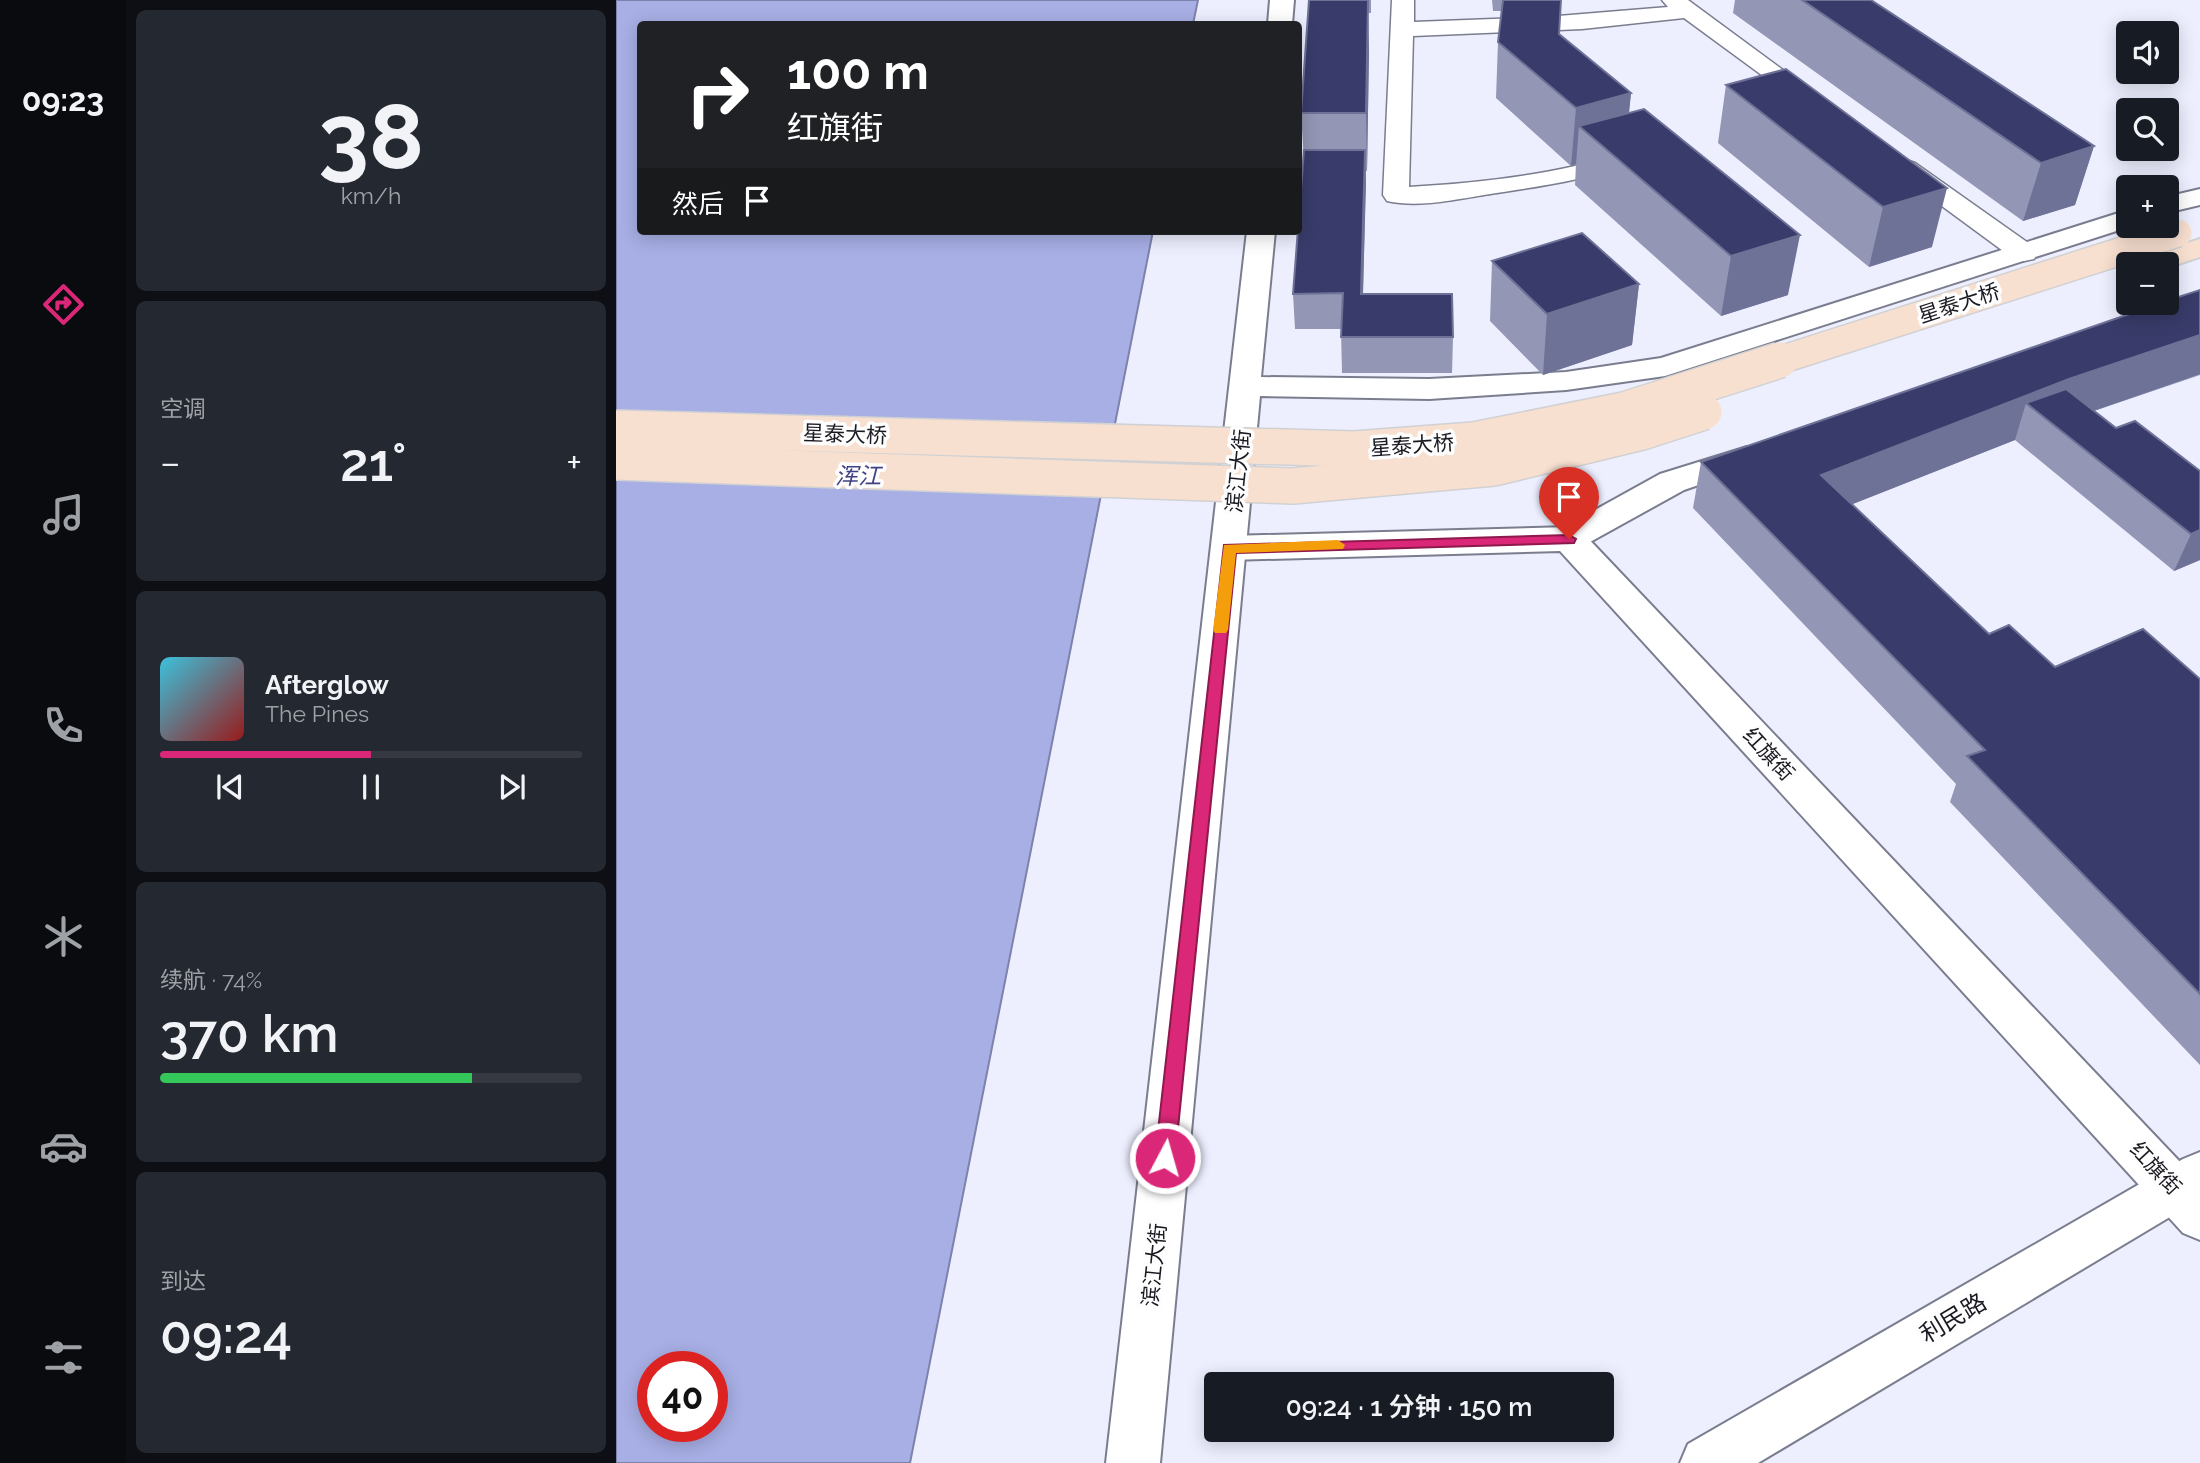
<!DOCTYPE html>
<html lang="zh">
<meta charset="utf-8">
<style>
:root{--surface:#171b24;--page:#242831;--text:#f1f3f6;--muted:#9ea1a6;--line:#363941;--accent:#db2777}
body{margin:0;font-family:Raleway,"Noto Sans SC",sans-serif;background:var(--page);color:var(--text);height:100vh;display:flex;flex-direction:column;font-size:26px;white-space:nowrap}
*{box-sizing:border-box;margin:0}
p{font-size:23px;color:var(--muted)}
.icon{flex:none;width:38px;height:38px;fill:none;stroke:currentColor;stroke-width:2;stroke-linecap:round;stroke-linejoin:round}
.map{position:relative;flex:1;overflow:hidden}
.side{display:flex;flex-direction:column;gap:10px;padding:10px;background:#0d0f14;width:490px}
.side>*{flex:none}
.banner{position:absolute;left:21px;top:21px;width:665px;height:214px;border-radius:7px;box-shadow:0 4px 18px #0003;background:#202124;color:#fff;overflow:hidden}
.buttons{position:absolute;left:1500px;top:21px;display:grid;gap:14px}
.buttons a{display:grid;place-items:center;width:63px;height:63px;border-radius:7px;background:var(--surface);box-shadow:0 4px 18px #0003;font-size:35px}
.speed{position:absolute;left:21px;top:1351px;display:flex;gap:14px;font-size:35px;font-weight:700;text-align:center}
.speed>*{display:grid;place-content:center;width:91px;height:91px;border-radius:50%;background:var(--surface);box-shadow:0 4px 18px #0003;line-height:1}
.speed .limit{border:10px solid #d22;background:#fff;color:#111}
.pin{position:absolute;display:grid;place-items:center;width:60px;height:60px;color:#fff;margin:-72px -30px;border-radius:50% 50% 50% 0;rotate:-45deg;box-shadow:0 0 7px #0007}
.pin .icon{rotate:45deg}
.me{position:absolute;width:77px;margin:-38px;rotate:6deg;stroke-linejoin:round;filter:drop-shadow(0 0 5px #0008)}
.turn{display:flex;align-items:center;gap:24px;height:147px;padding:0 35px;font-size:32px}
.turn .icon{width:91px;height:91px;stroke-width:2.5}
.turn b{display:block;font-size:49px;line-height:60px}
.then{display:flex;align-items:center;height:66px;padding:0 35px;background:#0003;gap:14px;font-size:26px}
.big{font-size:52px;font-weight:600;line-height:1.1}
.side .card{flex:1;display:flex;flex-direction:column;justify-content:center;gap:10px;min-width:0;padding:0 24px;border-radius:10px;background:var(--page)}
.side .dial{align-items:center;gap:0}
.dial b{font-size:91px;line-height:1}
.song{display:flex;align-items:center;gap:21px}
.cover{width:84px;height:84px;border-radius:10px;background:linear-gradient(135deg,hsl(190 70% 55%),hsl(0 70% 35%))}
.played{height:7px;border-radius:4px;background:linear-gradient(90deg,var(--accent) 50%,var(--line) 50%)}
.keys{display:flex;justify-content:space-around;direction:ltr}
.heat{display:flex;justify-content:space-between;align-items:center;font-size:38px;direction:ltr}
.charge{height:10px;border-radius:5px;background:linear-gradient(90deg,#34c759 74%,var(--line) 0)}
.trip{position:absolute;left:588px;top:1372px;width:410px;height:70px;border-radius:7px;background:var(--surface);box-shadow:0 4px 18px #0003;font-weight:600;line-height:70px;text-align:center}
main{display:flex;flex:1;min-height:0}
.tabs{display:flex;flex-direction:column;width:126px;justify-content:space-around;align-items:center;background:#090b0e;color:var(--muted)}
.tabs .icon{width:49px;height:49px}
.tabs .active{color:var(--accent)}
.tabs b{font-size:32px;color:var(--text)}
.map>svg:first-child{display:block}
.water{fill:#a8afe5;stroke:#7d82aa;stroke-width:2;fill-rule:evenodd}
.lines{fill:none;stroke-linecap:round;stroke-linejoin:round}
.minor-casing{stroke:#7a7d8e;stroke-width:3}
.tertiary-casing{stroke:#7a7d8e;stroke-width:4}
.secondary-casing{stroke:#7a7d8e;stroke-width:4}
.primary-casing{stroke:#d1d1d3;stroke-width:4}
.minor{fill:#fff;fill-rule:evenodd}
.tertiary{fill:#fff;fill-rule:evenodd}
.secondary{fill:#fff;fill-rule:evenodd}
.primary{fill:#f8e0d0;fill-rule:evenodd}
.primary-bridge-far1-casing{stroke:#d1d1d3;stroke-width:30;stroke-linecap:butt}
.primary-bridge-casing{stroke:#d1d1d3;stroke-width:38;stroke-linecap:butt}
.primary-bridge-far1{stroke:#f8e0d0;stroke-width:27}
.primary-bridge{stroke:#f8e0d0;stroke-width:35}
.wall{fill:#9396b4}
.shaded-wall{fill:#6f7297}
.building{fill:#393c6a;stroke:#6f7297;stroke-width:2}
.route{fill:#db2777;stroke:#8e194d;stroke-width:2}
.slow{fill:#f59e0b}
.labels{text-anchor:middle;dominant-baseline:central;stroke-width:7;stroke-linejoin:round;paint-order:stroke}
.street-label{font-size:21px;fill:#191a21;stroke:#fdfdfd}
.water-label{font-size:23px;font-style:italic;fill:#404284;stroke:#fdfdfd}
.near-street-label{font-size:24px;fill:#191a21;stroke:#fdfdfd}
</style>
<main>
<nav class="tabs">
<b>09:23</b>
<svg class="icon active" aria-label="directions" viewBox="0 0 24 24"><path d="M12 3l9 9-9 9-9-9zM9 14v-3h6M13 9l2 2-2 2"/></svg>
<svg class="icon" aria-label="music" viewBox="0 0 24 24"><path d="M9 18V5l10-2v13"/><circle cx="6" cy="18" r="3"/><circle cx="16" cy="16" r="3"/></svg>
<svg class="icon" aria-label="phone" viewBox="0 0 24 24"><path d="M5 4h4l2 5-3 2q2 4 5 5l2-3 5 2v4C11 20 4 13 5 4z"/></svg>
<svg class="icon" aria-label="climate" viewBox="0 0 24 24"><path d="M12 3v18M4 7l16 10M4 17L20 7"/></svg>
<svg class="icon" aria-label="car" viewBox="0 0 24 24"><path d="M5 17H2v-5l4-1 3-4h7l3 4 3 1v5h-3M9 17h6M6 11h13"/><circle cx="7" cy="17" r="2"/><circle cx="17" cy="17" r="2"/></svg>
<svg class="icon" aria-label="filters" viewBox="0 0 24 24"><path d="M4 7h16M4 17h16"/><circle cx="9" cy="7" r="2"/><circle cx="15" cy="17" r="2"/></svg>
</nav>
<section class="side">
<div class="card dial"><b>38</b><p>km/h</p></div>
<div class="card"><p>空调</p>
<div class="heat"><a>−</a><b class="big">21°</b><a>+</a></div>
</div>
<div class="card">
<div class="song"><i class="cover"></i><div><b>Afterglow</b><p>The Pines</p></div></div>
<div class="played"></div>
<div class="keys"><svg class="icon" aria-label="previous" viewBox="0 0 24 24"><path d="M18 5L8 12l10 7zM5 5v14"/></svg><svg class="icon" aria-label="pause" viewBox="0 0 24 24"><path d="M8 5v14M16 5v14"/></svg><svg class="icon" aria-label="next" viewBox="0 0 24 24"><path d="M6 5l10 7-10 7zM19 5v14"/></svg></div>
</div>
<div class="card"><p>续航 · 74%</p><b class="big">370 km</b><div class="charge"></div></div>
<div class="card"><p>到达</p><b class="big">09:24</b></div>
</section>
<div class="map">
<svg width="1584" height="1463" viewBox="0 0 1584 1463">
<rect width="100%" height="100%" fill="#edefff"/>
<path class="water" d="M0,0H582L577,24H24V231H537L294,1463H0ZM37,1367H96V1426H37Z"/>
<g class="lines">
<g class="minor-casing">
<path id="minor" d="M776,0H798V22L930,17L1052,7L1046,0H1072L1209,101L1206,106L1197,108L1188,106L1068,18L966,29L797,36L793,187C848,184 906,178 959,166C978,162 997,149 1016,154L1020,159L1016,164C965,181 920,187 868,195C837,200 801,208 771,201L767,195Z
M1290,160L1299,163L1418,247L1422,253L1418,259L1408,261L1398,259L1281,173L1277,168L1281,163Z"/>
</g>
<g class="tertiary-casing">
<path id="tertiary" d="M654,0H678L676,24H652Z
M1584,189V205L1550,213V197Z
M1512,210V226H1516L1049,376L950,390L813,399L644,396L544,1463H490L631,231H659L645,377L813,379L950,372L1045,358Z
M1131,447L1143,450L1147,457L1143,464L1068,490L965,547L953,551L941,547L936,539L941,531L1044,474Z
M1584,1152V1199L1142,1463H1064L1072,1444L1567,1159Z"/>
</g>
<g class="secondary-casing">
<path id="secondary" d="M953,527L965,531L1584,1183V1240L1567,1233L944,551L613,560L601,556L596,548L601,540L613,536Z"/>
</g>
<g class="primary-casing">
<path id="primary" d="M1584,239V257L1550,268V264H1521L1525,258Z"/>
</g>
<use href="#minor" class="minor"/>
<use href="#tertiary" class="tertiary"/>
<use href="#secondary" class="secondary"/>
<use href="#primary" class="primary"/>
<g class="primary-bridge-far1-casing">
<path id="primary-bridge-far1" d="M1158,362L1562,233"/>
</g>
<g class="primary-bridge-casing">
<path id="primary-bridge" d="M0,428L738,449L858,440L1008,410L1164,360
M0,462L677,486L878,468L1026,432L1088,412"/>
</g>
<use href="#primary-bridge-far1" class="primary-bridge-far1"/>
<use href="#primary-bridge" class="primary-bridge"/>
</g>
<path class="wall" d="M693,0H755V13H752L753,53L751,171H750L747,294L837,337L836,373H726L725,329H679L677,294L688,160L685,113Z
M876,0H945L943,35L1015,93L1013,113L1172,295L1105,316L959,185L960,164L955,166L880,98L882,42L886,11H877Z
M1119,0H1255L1478,146L1459,205L1407,221L1117,13Z
M1170,69L1316,247L1253,267L1102,143L1110,85Z
M876,261L1023,284L1016,345L927,375L874,321Z
M1584,290V375L1478,411L1500,428L1584,471V560L1558,571L1399,440L1236,504L1373,634L1439,667L1584,679V1065L1334,802L1340,784L1077,508L1085,462Z"/>
<path class="shaded-wall" d="M752,0L753,53L751,171L750,113Z
M1015,93L1009,150L963,126L960,164L955,166L960,108Z
M1478,146L1459,205L1407,221L1425,163Z
M749,150L750,184L746,329L745,294Z
M1331,188L1316,247L1253,267L1267,207Z
M1184,235L1172,295L1105,316L1115,256Z
M1023,284L1016,345L927,375L931,314Z
M1584,335V374L1437,425L1410,403L1399,440L1194,521L1205,475L1453,379Z
M1584,530V560L1558,571L1575,534Z"/>
<path class="building" d="M693,0H752L750,113H685Z
M887,0H945L943,34L1015,93L960,108L882,42Z
M1186,0H1255L1478,146L1425,163Z
M1170,69L1331,188L1267,207L1110,85Z
M1028,109L1184,235L1115,256L963,126Z
M688,150H749L745,294H836L837,337H725L727,293L677,294Z
M966,233L1023,284L931,314L876,261Z
M1584,290V335L1453,379L1205,475L1373,634L1393,625L1439,667L1527,629L1584,679V994L1351,756L1369,750L1085,462L1545,303H1550V301Z
M1450,389L1500,428L1519,421L1584,471V530L1575,534L1410,403Z"/>
<path class="route" d="M953,535L960,539L958,543L620,553L559,1158L556,1164L549,1167L542,1164L539,1158L608,545Z"/>
<path class="slow" d="M722,540L729,545L727,549L620,553L612,630L610,633H599L597,630L608,545Z"/>
<g class="labels">
<g class="street-label">
<text transform="translate(1343 303) rotate(-18)">星泰大桥</text>
<text transform="translate(229 434) rotate(2)">星泰大桥</text>
<text transform="translate(796 445) rotate(-4)">星泰大桥</text>
<text transform="translate(622 471) rotate(-84)">滨江大街</text>
<text transform="translate(1153 754) rotate(47)">红旗街</text>
<text transform="translate(1540 1168) rotate(47)">红旗街</text>
<text transform="translate(538 1265) rotate(-84)">滨江大街</text>
</g>
<g class="water-label">
<text x="242" y="475">浑江</text>
</g>
<g class="near-street-label">
<text transform="translate(1337 1318) rotate(-31)">利民路</text>
</g>
</g>
</svg>
<div class="buttons">
<a><svg class="icon" aria-label="sound" viewBox="0 0 24 24"><path d="M4 9h4l5-4v14l-5-4H4zM17 9q2 3 0 6"/></svg></a>
<a><svg class="icon" aria-label="search" viewBox="0 0 24 24"><circle cx="10" cy="10" r="6"/><path d="M15 15l6 6"/></svg></a>
<a>+</a>
<a>−</a>
</div>
<div class="speed"><div class="limit">40</div></div>
<div class="pin" style="left:953px;top:539px;background:#d93025"><svg class="icon" aria-label="arrive" viewBox="0 0 24 24"><path d="M6 21V4h12l-3 4 3 4H6"/></svg></div>
<svg class="me" style="left:549px;top:1158px" viewBox="-20 -20 40 40"><circle r="17" fill="#db2777" stroke="#fff" stroke-width="3"/><path d="M0-11L8 9 0 5-8 9z" fill="#fff"/></svg>
<div class="trip">09:24 · 1 分钟 · 150 m</div>
<div class="banner">
<div class="turn"><svg class="icon" aria-label="right" viewBox="0 0 24 24"><path d="M7 20v-9h11M14 6l5 5-5 5"/></svg><div><b>100 m</b>红旗街</div></div>
<div class="then">然后<svg class="icon" aria-label="arrive" viewBox="0 0 24 24"><path d="M6 21V4h12l-3 4 3 4H6"/></svg></div>
</div>
</div>
</main>
